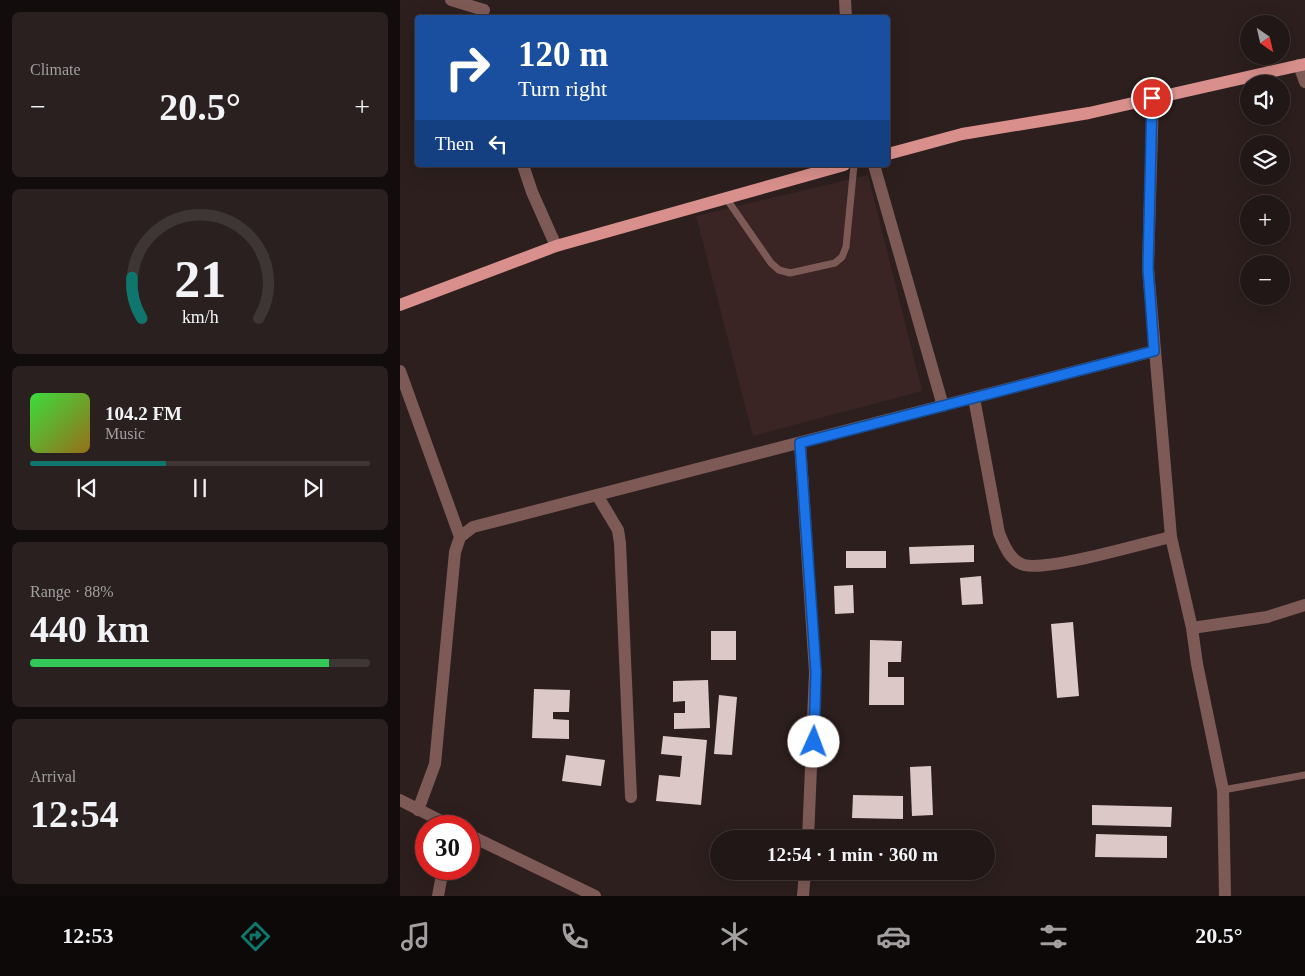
<!DOCTYPE html>
<meta charset="utf-8">
<style>
:root{--surface:#211716;--page:#29201f;--text:#f1f3f6;--muted:#a29fa1;--line:#3e3635;--accent:#0f766e}
body{margin:0;font-family:Georgia,serif;background:var(--page);color:var(--text);height:100vh;display:flex;flex-direction:column;font-size:19px;white-space:nowrap}
*{box-sizing:border-box;margin:0}
p{font-size:16px;color:var(--muted)}
.icon{flex:none;width:28px;height:28px;fill:none;stroke:currentColor;stroke-width:2;stroke-linecap:round;stroke-linejoin:round}
.map{position:relative;flex:1;overflow:hidden}
.sheet{display:flex;flex-direction:column;gap:12px;padding:12px;background:#120d0c;width:400px}
.sheet>*{flex:none}
.guide{position:absolute;left:15px;top:15px;width:475px;height:152px;border-radius:5px;box-shadow:0 5px 20px #0002,0 0 0 1px var(--line);background:#1a4fa0;color:#fff;overflow:hidden}
.needle{width:32px;rotate:146deg}
.controls{position:absolute;left:840px;top:15px;display:grid;gap:10px}
.controls a{display:grid;place-items:center;width:50px;height:50px;border-radius:50%;background:var(--surface);box-shadow:0 5px 20px #0002,0 0 0 1px var(--line);font-size:25px}
.speed{position:absolute;left:15px;top:815px;display:flex;gap:10px;font-size:25px;font-weight:700;text-align:center}
.speed>*{display:grid;place-content:center;width:65px;height:65px;border-radius:50%;background:var(--surface);box-shadow:0 5px 20px #0002,0 0 0 1px var(--line);line-height:1}
.speed .limit{border:8px solid #d22;background:#fff;color:#111}
.pin{position:absolute;display:grid;place-items:center;width:42px;height:42px;color:#fff;margin:-21px;border:2px solid #fff;border-radius:50%;box-shadow:0 1px 5px #0007}
.me{position:absolute;width:55px;margin:-28px;rotate:2deg;stroke-linejoin:round;filter:drop-shadow(0 0 4px #0008)}
.turn{display:flex;align-items:center;gap:18px;height:105px;padding:0 20px;font-size:22px}
.turn .icon{width:65px;height:65px;stroke-width:2.5}
.turn b{display:block;font-size:35px;line-height:42px}
.then{display:flex;align-items:center;height:48px;padding:0 20px;background:#0003;gap:10px;font-size:19px}
.big{font-size:38px;font-weight:800;line-height:1.1}
.sheet .tile{flex:1;display:flex;flex-direction:column;justify-content:center;gap:8px;min-width:0;padding:0 18px;border-radius:8px;background:var(--page)}
.sheet .dial{align-items:center;gap:0}
.dial svg{height:130px;overflow:visible;fill:none;stroke:var(--line);stroke-width:7;stroke-linecap:round;text-anchor:middle}
.dial text{fill:var(--text);stroke:none}
.song{display:flex;align-items:center;gap:15px}
.cover{width:60px;height:60px;border-radius:8px;background:linear-gradient(135deg,hsl(120 70% 55%),hsl(40 70% 35%))}
.played{height:5px;border-radius:2px;background:linear-gradient(90deg,var(--accent) 40%,var(--line) 40%)}
.keys{display:flex;justify-content:space-around;direction:ltr}
.heat{display:flex;justify-content:space-between;align-items:center;font-size:28px;direction:ltr}
.charge{height:8px;border-radius:4px;background:linear-gradient(90deg,#34c759 88%,var(--line) 0)}
.trip{position:absolute;left:310px;top:830px;width:285px;height:50px;border-radius:25px;background:var(--surface);box-shadow:0 5px 20px #0002,0 0 0 1px var(--line);font-weight:800;line-height:50px;text-align:center}
.tab-bar{display:flex;height:80px;justify-content:space-around;align-items:center;background:#0d0909;color:var(--muted)}
.tab-bar .icon{width:35px;height:35px}
.tab-bar .on{color:var(--accent)}
.tab-bar b{font-size:22px;color:var(--text)}
main{display:flex;flex:1;min-height:0}
.map>svg:first-child{display:block}
.built{fill:#3a2524}
.building{fill:#dcc9c7}
.lines{fill:none;stroke-linecap:round;stroke-linejoin:round}
.service{stroke:#7e5a57;stroke-width:7}
.minor{stroke:#7e5a57;stroke-width:12}
.primary{stroke:#d9908c;stroke-width:12}
.route-casing{stroke:#114b97;stroke-width:12}
.route{stroke:#1a73e8;stroke-width:9}
</style>
<main>
<section class="sheet">
<div class="tile"><p>Climate</p>
<div class="heat"><a>−</a><b class="big">20.5°</b><a>+</a></div>
</div>
<div class="tile dial"><svg viewBox="0 0 100 80">
<path d="M14 69A42 42 0 1 1 86 69"/>
<path d="M14 69A42 42 0 0 1 8 44" stroke="#0f766e"/>
<text x="50" y="56" font-size="32" font-weight="700">21</text>
<text x="50" y="72" font-size="11">km/h</text>
</svg></div>
<div class="tile">
<div class="song"><i class="cover"></i><div><b>104.2 FM</b><p>Music</p></div></div>
<div class="played"></div>
<div class="keys"><svg class="icon" aria-label="previous" viewBox="0 0 24 24"><path d="M18 5L8 12l10 7zM5 5v14"/></svg><svg class="icon" aria-label="pause" viewBox="0 0 24 24"><path d="M8 5v14M16 5v14"/></svg><svg class="icon" aria-label="next" viewBox="0 0 24 24"><path d="M6 5l10 7-10 7zM19 5v14"/></svg></div>
</div>
<div class="tile"><p>Range · 88%</p><b class="big">440 km</b><div class="charge"></div></div>
<div class="tile"><p>Arrival</p><b class="big">12:54</b></div>
</section>
<div class="map">
<svg width="905" height="896" viewBox="0 0 905 896">
<rect width="100%" height="100%" fill="#2c1f1e"/>
<path class="built" d="M468,175L522,391L353,436L296,216Z"/>
<path class="building" d="M574,545V562L510,564L509,547Z
M446,551H486V568H446Z
M581,576L583,604L562,605L560,578Z
M453,585L454,613L435,614L434,586Z
M673,622L679,696L657,698L651,624Z
M311,631H336V660H311Z
M470,640L502,641L501,662H488V677H504V705H469Z
M308,680L310,728L274,729V713H285V701L273,702V681Z
M134,689L170,690L169,712H153V719L169,720V739L132,738Z
M319,695L337,697L332,755L314,754Z
M263,736L307,740L301,805L256,801L259,775L280,777L282,756L261,754Z
M166,755L205,760L201,786L162,781Z
M531,766L533,815L512,816L510,767Z
M453,795L503,796V819L452,818Z
M692,805L772,807L771,827L692,825Z
M696,834L767,836V858L695,857Z"/>
<g class="lines">
<path class="service" d="M326,198L371,263L379,270L390,273L435,263L442,257L446,247L454,165
M823,790L905,775"/>
<path class="minor" d="M51,0L84,10
M445,0L446,18
M899,65L905,82
M753,98L748,268L771,537L792,628L797,664L823,790L825,896
M123,165L132,192L156,246
M474,165L543,406
M0,371L60,537
M574,398L599,533C604,545 610,561 624,565C650,571 740,544 771,537
M400,443L415,672L408,839
M197,495L218,530L220,543L231,797
M792,628L867,617L905,605
M0,800L51,826
M18,810L35,764L55,552L60,537L73,527L754,351
M69,835L195,896
M38,896L43,869
M403,896L405,871"/>
<path class="primary" d="M488,154L562,134L689,113L905,64
M0,305L156,246L444,165"/>
</g>
<g class="lines">
<g class="route-casing">
<path id="route" d="M414,742L416,672L400,443L754,351L748,268L752,98"/>
</g>
<use href="#route" class="route"/>
</g>
</svg>
<div class="controls">
<a><svg class="needle" viewBox="-14 -14 28 28"><path d="M0-13l5 13h-10z" fill="#e53935"/><path d="M0 13l5-13h-10z" fill="#a29fa1"/></svg></a>
<a><svg class="icon" aria-label="sound" viewBox="0 0 24 24"><path d="M4 9h4l5-4v14l-5-4H4zM17 9q2 3 0 6"/></svg></a>
<a><svg class="icon" aria-label="layers" viewBox="0 0 24 24"><path d="M12 4l9 5-9 5-9-5zM3 14l9 5 9-5"/></svg></a>
<a>+</a>
<a>−</a>
</div>
<div class="speed"><div class="limit">30</div></div>
<div class="pin" style="left:752px;top:98px;background:#d93025"><svg class="icon" aria-label="arrive" viewBox="0 0 24 24"><path d="M6 21V4h12l-3 4 3 4H6"/></svg></div>
<svg class="me" style="left:414px;top:742px" viewBox="-20 -20 40 40"><circle r="19" fill="#fff"/><path d="M0-13L10 11 0 6-10 11z" fill="#1a73e8"/></svg>
<div class="trip">12:54 · 1 min · 360 m</div>
<div class="guide">
<div class="turn"><svg class="icon" aria-label="right" viewBox="0 0 24 24"><path d="M7 20v-9h11M14 6l5 5-5 5"/></svg><div><b>120 m</b>Turn right</div></div>
<div class="then">Then<svg class="icon" aria-label="left" viewBox="0 0 24 24"><path d="M17 20v-9H6M10 6l-5 5 5 5"/></svg></div>
</div>
</div>
</main>
<nav class="tab-bar">
<b>12:53</b>
<svg class="icon on" aria-label="directions" viewBox="0 0 24 24"><path d="M12 3l9 9-9 9-9-9zM9 14v-3h6M13 9l2 2-2 2"/></svg>
<svg class="icon" aria-label="music" viewBox="0 0 24 24"><path d="M9 18V5l10-2v13"/><circle cx="6" cy="18" r="3"/><circle cx="16" cy="16" r="3"/></svg>
<svg class="icon" aria-label="phone" viewBox="0 0 24 24"><path d="M5 4h4l2 5-3 2q2 4 5 5l2-3 5 2v4C11 20 4 13 5 4z"/></svg>
<svg class="icon" aria-label="climate" viewBox="0 0 24 24"><path d="M12 3v18M4 7l16 10M4 17L20 7"/></svg>
<svg class="icon" aria-label="car" viewBox="0 0 24 24"><path d="M5 17H2v-5l4-1 3-4h7l3 4 3 1v5h-3M9 17h6M6 11h13"/><circle cx="7" cy="17" r="2"/><circle cx="17" cy="17" r="2"/></svg>
<svg class="icon" aria-label="filters" viewBox="0 0 24 24"><path d="M4 7h16M4 17h16"/><circle cx="9" cy="7" r="2"/><circle cx="15" cy="17" r="2"/></svg>
<b>20.5°</b>
</nav>
